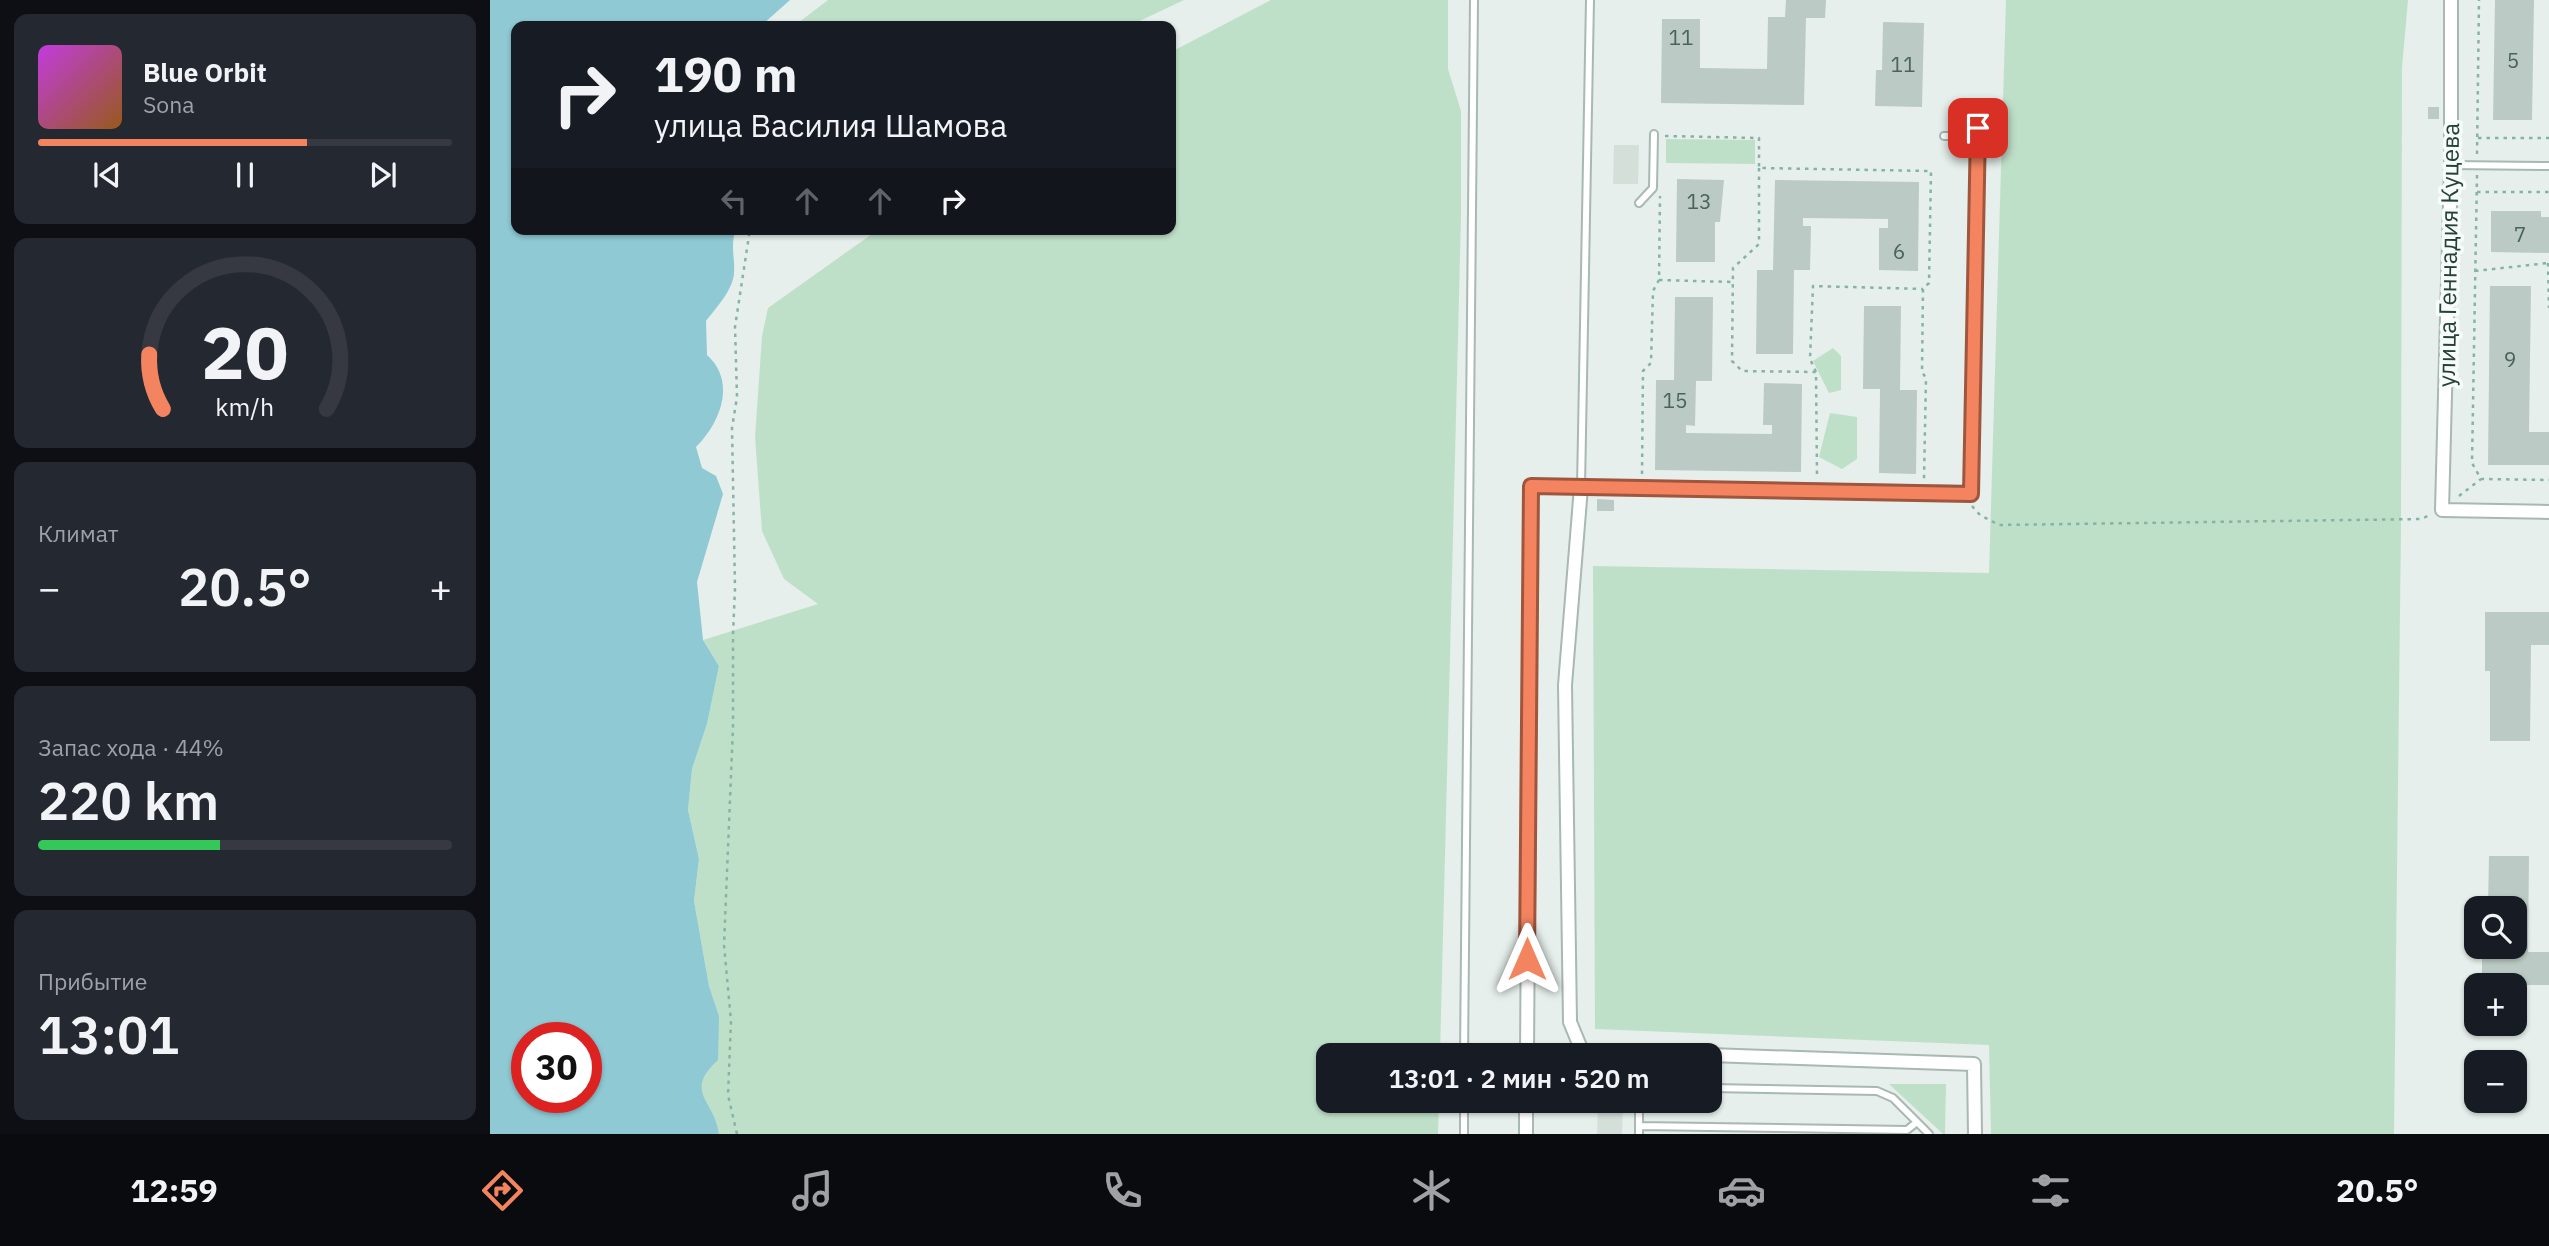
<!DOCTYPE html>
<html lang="ru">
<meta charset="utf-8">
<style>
:root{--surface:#171b24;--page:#242831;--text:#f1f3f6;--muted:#9ea1a6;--line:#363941;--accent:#f4845f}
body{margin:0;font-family:"IBM Plex Sans",sans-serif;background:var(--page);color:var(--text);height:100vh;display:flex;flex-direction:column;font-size:26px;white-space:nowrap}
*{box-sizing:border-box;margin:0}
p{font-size:23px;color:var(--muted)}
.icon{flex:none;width:38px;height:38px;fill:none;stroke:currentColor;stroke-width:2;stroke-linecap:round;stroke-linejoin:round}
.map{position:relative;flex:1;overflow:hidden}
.sheet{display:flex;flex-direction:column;gap:14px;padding:14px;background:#0d0f14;width:490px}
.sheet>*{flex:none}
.top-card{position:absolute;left:21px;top:21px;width:665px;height:214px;border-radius:14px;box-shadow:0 2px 5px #0004;background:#171b24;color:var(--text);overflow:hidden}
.buttons{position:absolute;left:1974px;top:896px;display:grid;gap:14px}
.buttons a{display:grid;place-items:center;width:63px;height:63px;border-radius:14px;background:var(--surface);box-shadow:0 2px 5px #0004;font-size:35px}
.speed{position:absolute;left:21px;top:1022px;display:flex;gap:14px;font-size:35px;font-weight:700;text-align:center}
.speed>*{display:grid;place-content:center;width:91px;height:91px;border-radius:50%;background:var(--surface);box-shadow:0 2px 5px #0004;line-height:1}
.speed .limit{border:10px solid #d22;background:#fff;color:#111}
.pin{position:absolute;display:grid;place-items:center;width:60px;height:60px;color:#fff;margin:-30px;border-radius:14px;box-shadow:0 4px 10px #0006}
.me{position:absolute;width:77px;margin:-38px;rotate:0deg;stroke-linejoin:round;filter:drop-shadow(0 0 5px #0008)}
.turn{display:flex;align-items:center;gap:24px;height:147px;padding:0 28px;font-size:32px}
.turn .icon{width:91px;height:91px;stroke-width:2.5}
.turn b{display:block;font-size:49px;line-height:60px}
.lanes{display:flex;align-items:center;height:66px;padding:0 28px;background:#0003;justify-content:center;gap:35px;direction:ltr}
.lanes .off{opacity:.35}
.big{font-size:52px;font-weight:600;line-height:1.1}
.sheet .tile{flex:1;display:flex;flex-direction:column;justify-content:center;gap:10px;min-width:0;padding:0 24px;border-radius:14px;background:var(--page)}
.sheet .dial{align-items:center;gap:0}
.dial svg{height:182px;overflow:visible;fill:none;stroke:var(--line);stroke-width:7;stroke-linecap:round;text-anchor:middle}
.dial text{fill:var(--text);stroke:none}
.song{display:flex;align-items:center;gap:21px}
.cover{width:84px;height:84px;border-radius:10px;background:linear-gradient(135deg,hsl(290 70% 55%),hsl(30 70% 35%))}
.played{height:7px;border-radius:4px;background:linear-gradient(90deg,var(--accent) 65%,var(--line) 65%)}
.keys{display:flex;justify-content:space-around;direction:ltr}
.heat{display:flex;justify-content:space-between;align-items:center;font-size:38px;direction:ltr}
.charge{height:10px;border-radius:5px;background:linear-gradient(90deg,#34c759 44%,var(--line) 0)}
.trip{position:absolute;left:826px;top:1043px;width:406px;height:70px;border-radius:14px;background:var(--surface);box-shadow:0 2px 5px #0004;font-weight:600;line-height:70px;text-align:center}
.menu{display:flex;height:112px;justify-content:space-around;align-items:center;background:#090b0e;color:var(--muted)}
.menu .icon{width:49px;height:49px}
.menu .active{color:var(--accent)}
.menu b{font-size:32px;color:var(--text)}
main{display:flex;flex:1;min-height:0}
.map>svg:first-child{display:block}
.built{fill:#d4dfda}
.green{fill:#bfe0c8}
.water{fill:#8ec9d4;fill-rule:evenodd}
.building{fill:#bbcac4}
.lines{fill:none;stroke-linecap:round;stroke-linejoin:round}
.lane-casing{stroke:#a8b8b2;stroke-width:10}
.street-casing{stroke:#a8b8b2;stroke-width:16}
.path{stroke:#86b3a5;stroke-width:2.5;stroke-dasharray:3.5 5;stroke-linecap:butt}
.lane{stroke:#fff;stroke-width:6}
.street{stroke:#fff;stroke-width:12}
.route-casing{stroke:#9f563e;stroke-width:18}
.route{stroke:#f4845f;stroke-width:12}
.labels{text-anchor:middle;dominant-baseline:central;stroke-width:7;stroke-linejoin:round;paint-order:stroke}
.number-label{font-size:21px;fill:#4a645c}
.street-label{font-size:24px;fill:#24423a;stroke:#f7fbf9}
</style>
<main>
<section class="sheet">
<div class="tile">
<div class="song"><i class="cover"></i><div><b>Blue Orbit</b><p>Sona</p></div></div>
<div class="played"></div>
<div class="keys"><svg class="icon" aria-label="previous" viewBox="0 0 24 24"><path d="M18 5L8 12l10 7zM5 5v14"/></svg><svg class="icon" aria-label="pause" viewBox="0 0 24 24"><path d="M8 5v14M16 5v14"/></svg><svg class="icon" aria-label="next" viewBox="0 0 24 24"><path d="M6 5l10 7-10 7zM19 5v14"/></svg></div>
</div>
<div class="tile dial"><svg viewBox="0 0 100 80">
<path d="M14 69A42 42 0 1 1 86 69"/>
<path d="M14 69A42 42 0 0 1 8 45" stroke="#f4845f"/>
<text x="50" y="56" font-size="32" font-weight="700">20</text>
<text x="50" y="72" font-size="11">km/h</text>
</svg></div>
<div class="tile"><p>Климат</p>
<div class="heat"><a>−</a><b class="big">20.5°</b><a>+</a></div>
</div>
<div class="tile"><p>Запас хода · 44%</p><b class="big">220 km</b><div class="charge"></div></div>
<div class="tile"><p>Прибытие</p><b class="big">13:01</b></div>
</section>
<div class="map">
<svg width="2059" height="1134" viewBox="0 0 2059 1134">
<rect width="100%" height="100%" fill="#e6efeb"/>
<path class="built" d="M1124,145H1149L1148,184H1123Z
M1108,1101L1133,1102L1132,1134H1107Z"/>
<path class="green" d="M338,0H694L639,26H304Z
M781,0H958V69L971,111V217L950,1055H838V1101H949L948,1134H229L210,1088L229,1016L219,986L204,901L209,859L198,810L202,769L217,724L229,666L213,640L328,604L294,579L272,531L265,437L272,336L278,308L389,229H681V52Z
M1516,0H1918L1912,68L1911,525L1904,1134H1501L1499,1045L1105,1029L1103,566L1499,573Z
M1176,139L1265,140V164L1176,163Z
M1343,348L1351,356V390L1339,393L1323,361Z
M1340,413L1367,417V459L1352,469L1329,457Z
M1399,1084H1456L1455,1134H1453Z"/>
<path class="water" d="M0,0H300L271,26H26V229H246C240,245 245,257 244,273C243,290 226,308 216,321L217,355C247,382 230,423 206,447L212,468L226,476L233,494L207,582L213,640L229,666L217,724L202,769L198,810L209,859L204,901L219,986L229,1016L228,1060C193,1092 224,1099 229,1134H0ZM37,1038H96V1097H37Z"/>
<path class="building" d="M1296,0H1336L1335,18H1316L1314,105L1171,103L1172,19H1210V68L1277,69L1278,17H1295Z
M2005,0H2044L2042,120H2003Z
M1393,22L1434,23L1432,107L1385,106L1386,70H1392Z
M1938,107H1949V119H1938Z
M1187,179L1234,180L1230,222H1225V262H1186Z
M1285,180L1429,182L1428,271L1389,270V228H1398V219L1313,218V226H1321L1320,270H1304L1303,354H1266L1267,270H1283Z
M2001,211H2051V217H2059V253L2001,252Z
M2000,286H2041L2039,432H2059V465H1998Z
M1185,297H1223L1222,381H1206L1205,426L1196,425V433L1282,434V425H1273L1274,383L1312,384L1311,472L1165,470L1166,380H1184Z
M1374,306H1411L1410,390H1427L1426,474L1389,473L1390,389H1373Z
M1107,499L1124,500V511H1107Z
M1995,612H2059V645H2041L2040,741H2000V671H1995Z
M1999,856H2039L2038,952H2059V985H1992V947H2025V908H1998Z"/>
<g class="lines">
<g class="lane-casing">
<path id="lane" d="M1454,136H1466L1488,128
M1961,165L2059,166
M1149,203L1163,188L1164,134
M1091,487L1100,0
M974,1055L984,0
M1220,1088L1387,1091L1403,1098L1439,1134
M1149,1126L1417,1130L1427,1122
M974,1134V1101
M1149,1134V1101"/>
</g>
<g class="street-casing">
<path id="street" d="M1961,0V165L1952,510L2059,512
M1091,487L1075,685L1080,1022L1092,1051L1215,1055
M1037,1055L1041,486L1481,493L1488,128
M1220,1055L1484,1064L1485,1134
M1036,1134V1101"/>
</g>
<path class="path" d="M1175,136L1269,138V168L1441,171L1439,283L1433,289L1432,372L1436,378L1434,479
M1988,138H2059
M1987,154L1989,0
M1269,168V244L1243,268L1242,361L1252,371L1326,372L1327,475
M1987,175L1982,463L1991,479L2059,480
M1987,192H2059
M2058,263L2059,308
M1985,271L2058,263
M1169,280L1243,282
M1326,372L1320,359L1323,286L1433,289
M1152,474L1153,371L1161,363L1163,291L1169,280L1170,196
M1969,496L1991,479
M1482,506L1490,515L1509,525L1931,519L1940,515
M247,1134L238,1095L241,1021L234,945L243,727V635L245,588L242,428L247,397L245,327L260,229"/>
<use href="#lane" class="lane"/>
<use href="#street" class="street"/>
</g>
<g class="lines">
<g class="route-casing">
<path id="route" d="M1037,959L1041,486L1481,494L1488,128"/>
</g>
<use href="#route" class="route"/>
</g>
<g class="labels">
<g class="number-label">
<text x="1191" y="37">11</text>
<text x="2023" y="60">5</text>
<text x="1413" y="64">11</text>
<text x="1209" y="201">13</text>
<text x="2030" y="234">7</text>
<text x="1409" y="251">6</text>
<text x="2020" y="359">9</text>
<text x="1185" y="400">15</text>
</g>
<g class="street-label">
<text transform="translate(1958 255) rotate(-89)">улица Геннадия Куцева</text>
</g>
</g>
</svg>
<div class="buttons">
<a><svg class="icon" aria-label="search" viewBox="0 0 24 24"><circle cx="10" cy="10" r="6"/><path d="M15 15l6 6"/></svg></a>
<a>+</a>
<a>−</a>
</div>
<div class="speed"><div class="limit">30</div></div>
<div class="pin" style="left:1488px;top:128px;background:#d93025"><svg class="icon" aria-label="arrive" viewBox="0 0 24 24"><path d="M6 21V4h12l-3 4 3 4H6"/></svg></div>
<svg class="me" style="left:1037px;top:959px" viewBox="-20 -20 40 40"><path d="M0-17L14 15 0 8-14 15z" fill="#f4845f" stroke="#fff" stroke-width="4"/></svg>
<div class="trip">13:01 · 2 мин · 520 m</div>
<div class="top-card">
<div class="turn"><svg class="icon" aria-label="right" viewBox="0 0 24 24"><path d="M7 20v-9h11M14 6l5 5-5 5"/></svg><div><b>190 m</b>улица Василия Шамова</div></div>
<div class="lanes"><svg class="icon off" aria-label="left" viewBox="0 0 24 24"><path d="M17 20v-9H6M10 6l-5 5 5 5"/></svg><svg class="icon off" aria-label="ahead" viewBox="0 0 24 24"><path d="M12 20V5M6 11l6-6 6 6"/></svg><svg class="icon off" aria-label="ahead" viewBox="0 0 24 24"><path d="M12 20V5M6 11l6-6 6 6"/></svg><svg class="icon" aria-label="right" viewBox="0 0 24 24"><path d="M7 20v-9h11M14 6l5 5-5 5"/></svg></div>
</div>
</div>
</main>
<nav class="menu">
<b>12:59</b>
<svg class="icon active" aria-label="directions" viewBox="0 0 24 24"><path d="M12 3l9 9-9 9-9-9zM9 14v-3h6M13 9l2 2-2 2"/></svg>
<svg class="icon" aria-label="music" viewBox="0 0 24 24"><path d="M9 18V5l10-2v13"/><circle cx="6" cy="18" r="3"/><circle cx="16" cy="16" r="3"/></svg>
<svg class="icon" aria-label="phone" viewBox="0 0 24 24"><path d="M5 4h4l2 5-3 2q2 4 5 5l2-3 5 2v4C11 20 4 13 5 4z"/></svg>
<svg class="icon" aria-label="climate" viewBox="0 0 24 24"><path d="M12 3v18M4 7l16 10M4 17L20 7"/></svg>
<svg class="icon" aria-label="car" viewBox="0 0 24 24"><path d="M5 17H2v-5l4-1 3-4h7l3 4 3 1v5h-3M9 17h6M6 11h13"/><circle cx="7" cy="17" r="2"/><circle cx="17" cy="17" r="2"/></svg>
<svg class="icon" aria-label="filters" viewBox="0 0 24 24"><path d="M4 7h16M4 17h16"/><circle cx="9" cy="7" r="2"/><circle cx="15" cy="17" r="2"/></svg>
<b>20.5°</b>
</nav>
